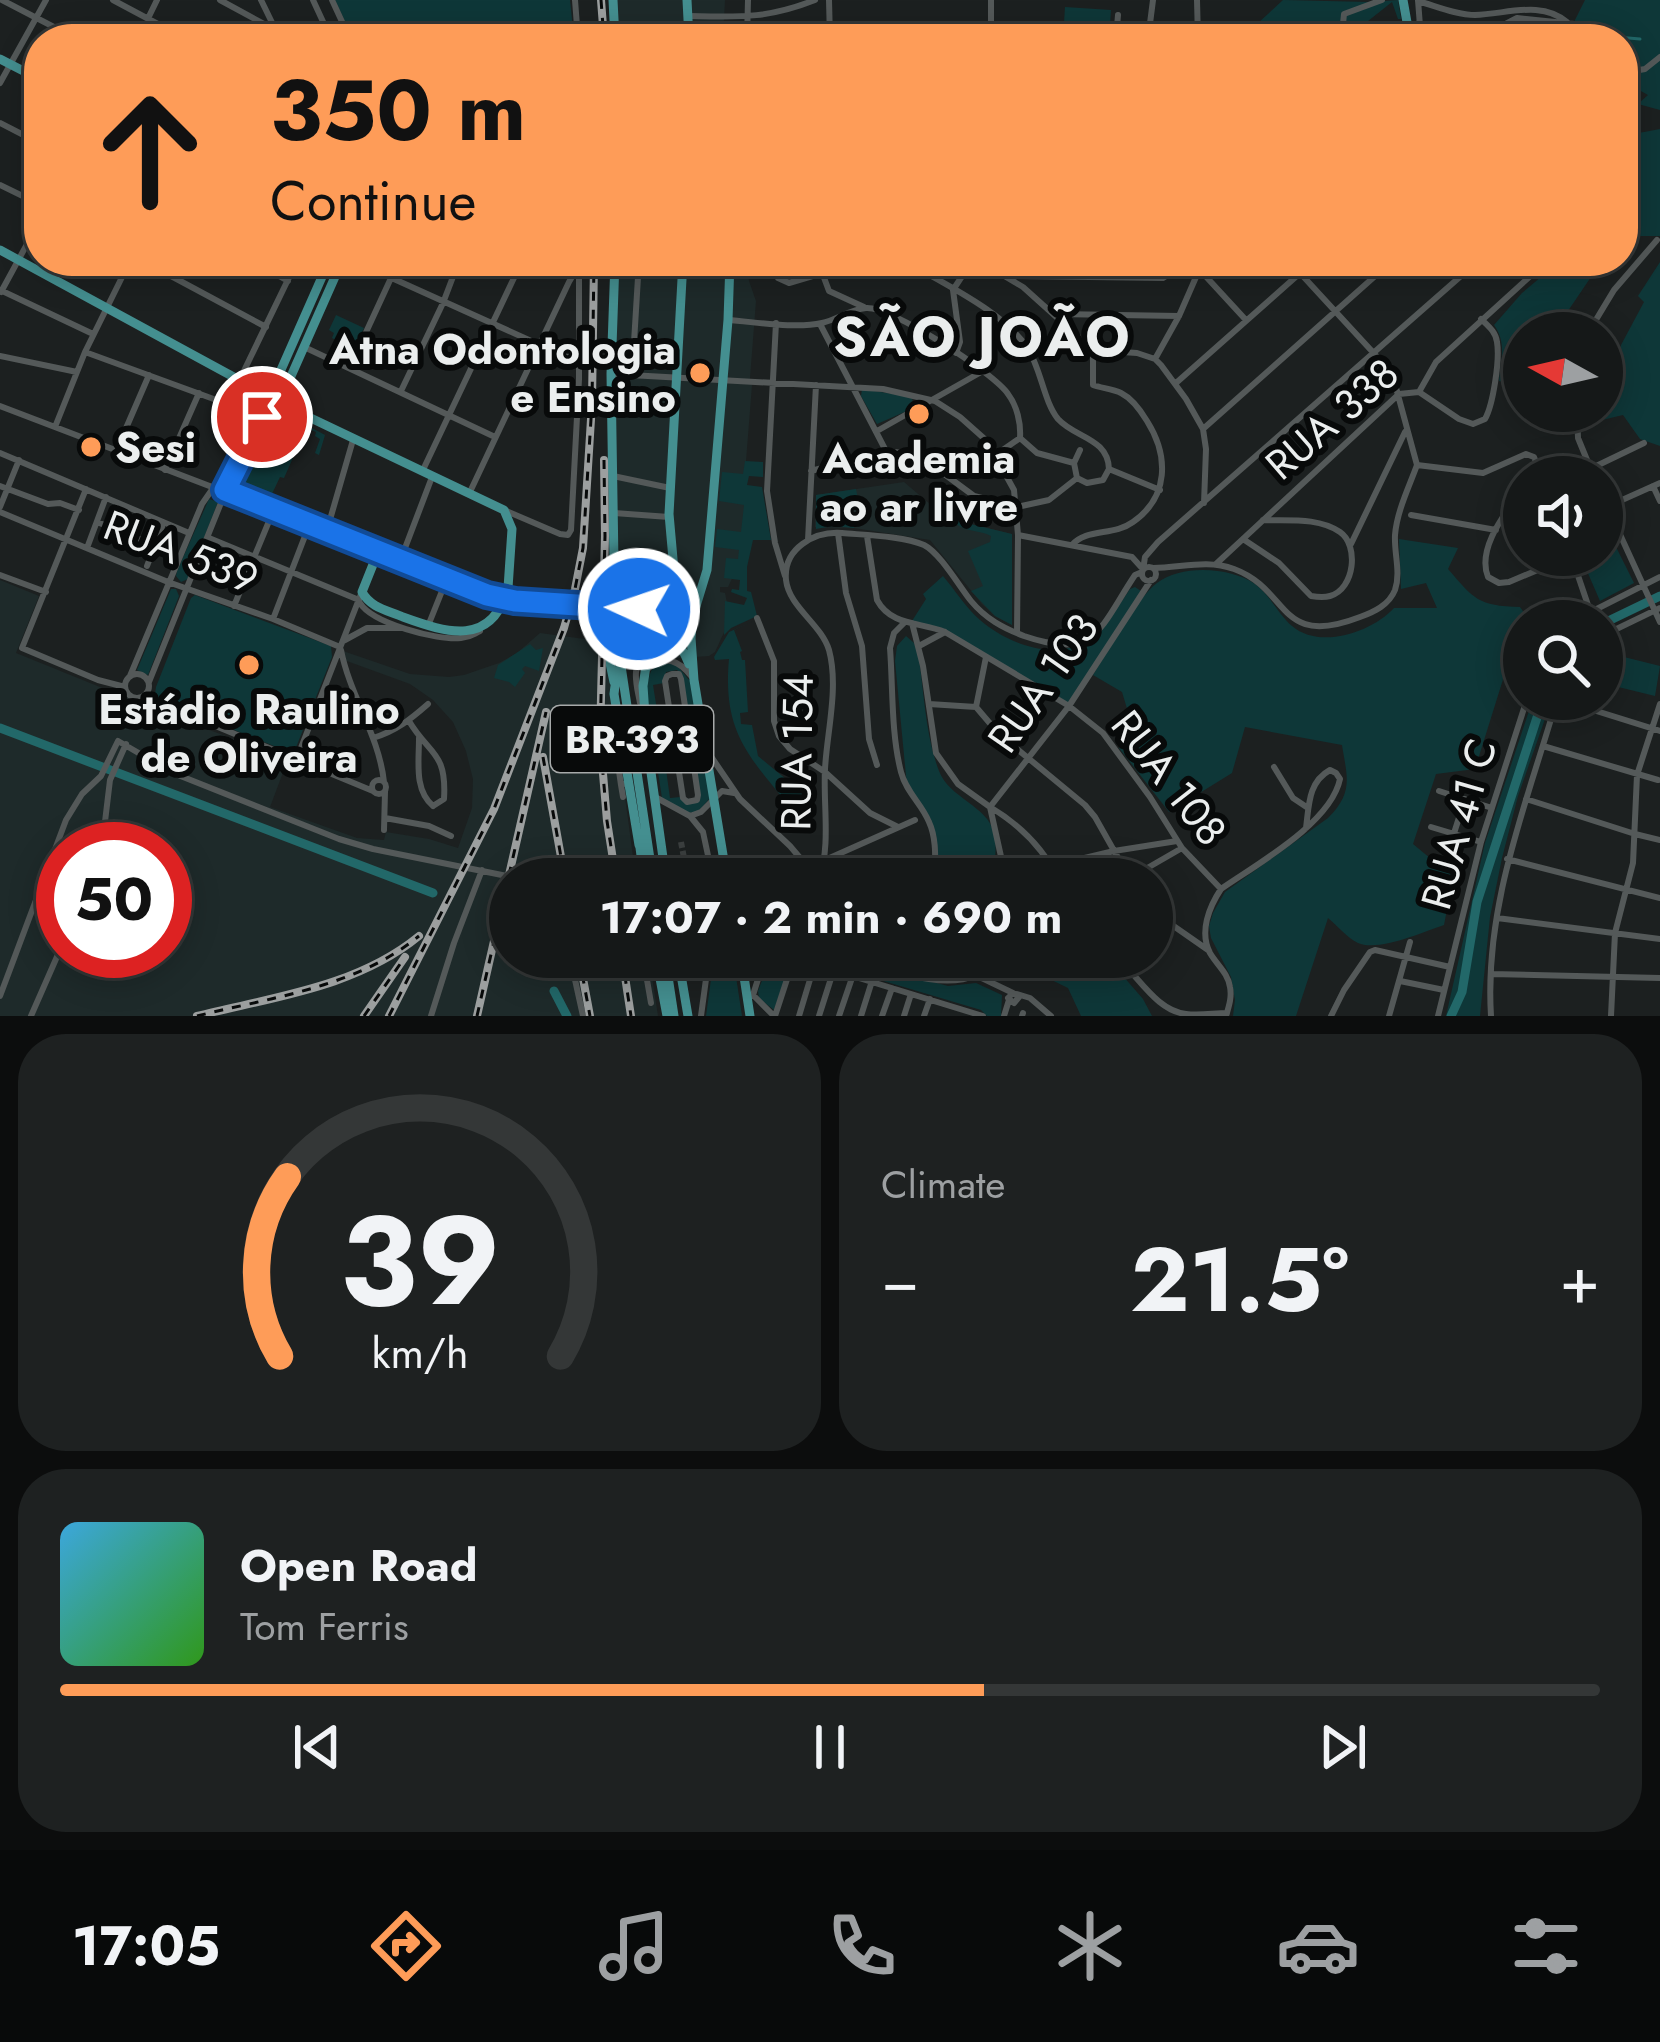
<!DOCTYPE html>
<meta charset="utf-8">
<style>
:root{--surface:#151818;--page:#1e2121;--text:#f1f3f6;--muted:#9da0a2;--line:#343737;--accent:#fe9c58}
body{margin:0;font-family:Jost,sans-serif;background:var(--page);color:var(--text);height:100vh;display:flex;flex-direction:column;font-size:45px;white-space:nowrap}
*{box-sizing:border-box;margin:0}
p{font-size:39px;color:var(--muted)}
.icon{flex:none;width:66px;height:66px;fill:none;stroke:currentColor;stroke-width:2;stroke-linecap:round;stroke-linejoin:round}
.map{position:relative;height:1016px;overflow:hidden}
.drawer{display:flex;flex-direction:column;gap:18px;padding:18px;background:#0c0d0d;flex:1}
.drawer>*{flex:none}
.hud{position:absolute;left:24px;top:24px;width:1614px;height:252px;border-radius:48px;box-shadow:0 6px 30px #0003,0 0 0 3px var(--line);background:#fe9c58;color:#111;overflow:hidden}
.needle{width:78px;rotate:278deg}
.controls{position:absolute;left:1503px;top:312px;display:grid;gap:24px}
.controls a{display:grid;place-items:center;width:120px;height:120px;border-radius:50%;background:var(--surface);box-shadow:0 6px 30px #0003,0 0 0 3px var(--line);font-size:60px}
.speed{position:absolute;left:36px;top:822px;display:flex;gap:24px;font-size:60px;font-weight:700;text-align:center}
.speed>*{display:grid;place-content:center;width:156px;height:156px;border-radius:50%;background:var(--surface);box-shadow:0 6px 30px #0003,0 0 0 3px var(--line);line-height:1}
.speed .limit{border:18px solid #d22;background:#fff;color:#111}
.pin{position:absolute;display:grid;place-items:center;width:102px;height:102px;color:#fff;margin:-51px;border:6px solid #fff;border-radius:50%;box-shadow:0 3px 12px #0007}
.me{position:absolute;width:132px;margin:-66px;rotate:273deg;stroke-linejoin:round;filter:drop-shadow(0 0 9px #0008)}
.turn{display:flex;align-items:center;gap:42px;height:252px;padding:0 48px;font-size:54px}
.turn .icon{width:156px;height:156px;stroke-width:2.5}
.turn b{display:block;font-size:84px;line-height:102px}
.big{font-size:90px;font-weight:700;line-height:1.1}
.drawer .card{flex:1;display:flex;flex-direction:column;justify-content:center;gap:18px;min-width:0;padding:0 42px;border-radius:48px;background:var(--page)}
.drawer .dial{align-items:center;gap:0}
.dial svg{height:312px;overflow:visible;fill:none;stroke:var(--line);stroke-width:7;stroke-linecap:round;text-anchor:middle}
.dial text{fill:var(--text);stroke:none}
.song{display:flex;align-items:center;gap:36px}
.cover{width:144px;height:144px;border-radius:18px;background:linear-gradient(135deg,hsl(200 70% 55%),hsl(110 70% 35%))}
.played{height:12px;border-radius:6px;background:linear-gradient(90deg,var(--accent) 60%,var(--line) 60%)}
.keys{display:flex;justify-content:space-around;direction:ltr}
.heat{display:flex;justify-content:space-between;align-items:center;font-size:66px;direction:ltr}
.drawer .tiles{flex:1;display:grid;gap:18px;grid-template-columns:1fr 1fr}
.card:last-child{grid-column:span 2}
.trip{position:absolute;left:489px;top:858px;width:684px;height:120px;border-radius:60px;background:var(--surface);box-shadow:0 6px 30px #0003,0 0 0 3px var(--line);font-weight:700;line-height:120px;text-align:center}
.menu{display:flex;height:192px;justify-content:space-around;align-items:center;background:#080a0a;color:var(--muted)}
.menu .icon{width:84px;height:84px}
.menu .on{color:var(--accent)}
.menu b{font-size:54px;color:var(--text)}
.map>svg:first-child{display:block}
.built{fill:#1e2a2a;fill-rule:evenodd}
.green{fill:#0e3738}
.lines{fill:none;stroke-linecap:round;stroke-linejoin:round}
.stream{stroke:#226869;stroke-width:3}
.river{stroke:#226869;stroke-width:9}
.minor-tunnel{stroke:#3b3f3f;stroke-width:6;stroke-dasharray:6 3;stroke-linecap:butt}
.minor{stroke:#545959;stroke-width:6}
.major{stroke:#448f90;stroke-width:9}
.rail-casing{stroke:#9c9f9f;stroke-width:8}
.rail{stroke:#080a0a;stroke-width:3;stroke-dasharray:9;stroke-linecap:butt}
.route-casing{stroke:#114b97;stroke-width:30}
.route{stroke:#1a73e8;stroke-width:21}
.poi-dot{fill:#fe9c58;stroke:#080a0a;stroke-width:4.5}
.labels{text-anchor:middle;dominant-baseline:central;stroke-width:12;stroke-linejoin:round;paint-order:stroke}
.shield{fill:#080a0a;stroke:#a7aaaa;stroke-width:3}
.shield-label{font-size:39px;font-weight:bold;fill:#ebeeee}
.poi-label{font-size:42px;font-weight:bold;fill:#ebeeee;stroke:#080a0a}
.street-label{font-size:42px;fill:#ebeeee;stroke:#080a0a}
.district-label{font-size:54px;font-weight:bold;letter-spacing:3px;fill:#ebeeee;stroke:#080a0a}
</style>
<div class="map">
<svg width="1660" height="1016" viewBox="0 0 1660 1016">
<rect width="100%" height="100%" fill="#1c2020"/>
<path class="built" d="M609,0H725L723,39H610Z
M611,261L747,264L749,281L756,301L750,378L752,385L746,461V504L740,562L728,587H720V592L725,593L727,603L725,630L715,652L709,656L607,663L636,879H510V957H649L658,1016H0V580L39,596L16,653L174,717L288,759L270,807L357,838L384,840L386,832L429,839L458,848L472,808L473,779L466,751L453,722L433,700L410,684L344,660L343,651L410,674L449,677L464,675L499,663L517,653L540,633L607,642L611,576ZM63,849H165V951H63Z
M904,482L937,510L958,521L1012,534V625L995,616L982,604L930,540L854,528L815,527L816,495Z"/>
<path class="green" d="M335,0H570L574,39H353Z
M1283,0L1370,2L1398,0L1401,19H1398L1392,2L1363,25L1355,22L1343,39H1233L1231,25L1235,36L1245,35Z
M1585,0H1660V110L1638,104L1648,95L1623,81V39H1594L1588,35L1571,38L1569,32Z
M1065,7L1111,10L1109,39H1063Z
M1660,129V236H1638L1623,243V166L1625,163L1623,136Z
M1560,261H1598L1593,274L1553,333H1524V385L1499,381C1501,360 1507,343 1494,325L1522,293Z
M1660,262V446L1640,439L1623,415L1598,421L1603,396L1602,358L1618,359L1621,345L1644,302L1638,296Z
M336,315L364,328L348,363L332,355L338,341L332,338L334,333L329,330Z
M862,389L912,397L913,404L909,410L877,424L861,396Z
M275,408L325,435L319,455L315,453L320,439L315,436L316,432L300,425L291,448L296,451L284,478L280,477L271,496L293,507L233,484L259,429Z
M745,461L763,462V477L749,476L747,485L762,487L771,540H753L747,567V591L751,592L757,616L731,628L724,635L725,601L744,605L747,598L731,592L732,589L739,590L740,580L724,578L726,558L738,559L739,550L715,547L717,529L741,532L744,505L719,501L722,472L743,474Z
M856,489L860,509L828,505L826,514L855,519L854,528L833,526L816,529V495Z
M209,499L218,502L188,579L181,582L176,576L177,571Z
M958,521L1012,534V625L995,616L971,591L983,586L968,551L990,542L991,536C980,530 966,532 956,524Z
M1605,525L1634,583L1600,601L1580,555H1602V526Z
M1399,539L1458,548L1448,569C1474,599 1478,606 1520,607L1530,621H1524V654L1510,657L1475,769L1436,774L1413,844L1442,868L1454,873L1444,925C1423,932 1378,952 1358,943C1347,938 1337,925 1328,918L1296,1016H1233L1235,1000L1231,977L1211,938L1209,926L1213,913L1225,892L1328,818C1354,792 1347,777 1342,745L1245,727L1232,773L1169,812L1119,748L1132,725L1122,692L1093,675C1109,650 1135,600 1157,583C1181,564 1231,567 1255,584C1270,595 1278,614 1292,626C1320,650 1372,632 1394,608H1437L1426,583L1401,589Z
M943,576C955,590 966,608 980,620C1006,643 1055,662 1087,640C1105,627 1118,607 1130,589L1135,587L1141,591L1069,704L949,632L912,621L926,599L923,594Z
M171,589H176L179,596L148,675L137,670Z
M195,595L331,646L332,657L295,750L289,752L162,701L155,695L156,687L191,598Z
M754,621L734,630L742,651L740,652L742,660H745L748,712L740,713L741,724L752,725L758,756L804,794L794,812C751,758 722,735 729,659L715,660L714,657L729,632Z
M906,636L914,643L918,652C924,690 925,735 939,771C949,798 988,806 994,833C998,847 993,864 995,879L940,877L936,835L907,786L895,661L897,646Z
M530,644L536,650L543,648L539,671L525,666L522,669L525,673L515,687L509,682L494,678L498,665Z
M1604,652L1660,666L1655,696L1602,683Z
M675,663L690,681L710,798L698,812L687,813L662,798L654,746L673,742L674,746L663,748L670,798L681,797L697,801L680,673L677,670L666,672L664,683L653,685L661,735L672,734L673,738L653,741C649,715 640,687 655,664Z
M1533,699H1552L1518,796L1502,858L1490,917L1480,1016H1446L1485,843Z
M714,957H733L742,1016H706Z
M771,957H793L774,1010L759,998L758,991Z
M803,957H838L948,986L976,983L1002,995L1001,1016H987L981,1010Z
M1004,957H1084L1100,970L1123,976L1143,999L1152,1016H1081L1068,988Z"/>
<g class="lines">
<path class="stream" d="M1594,35L1640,39"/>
<path class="river" d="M1602,624L1660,596
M0,728L433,893
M554,991L567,1016
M1451,1016L1462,992L1477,902L1543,699"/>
<path class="minor-tunnel" d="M681,842L688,879"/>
<path class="minor" d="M2,0L77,39
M113,0L186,39
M220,0L275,30
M261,0L280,39
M313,0L331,39
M332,0L350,39
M575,0L578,39
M829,0L830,39
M1197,0L1198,39
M1418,0L1421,39
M1418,1C1436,6 1456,15 1475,15C1507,14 1541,0 1567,22
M690,16C739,17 767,19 815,0
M1419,22L1446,39
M830,31L991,34
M1353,34L1343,24L1344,14L1382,0
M138,39L157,0
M248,39L257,21
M297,39L325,25
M747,39L748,0
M991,39V0
M1116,39L1118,15
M1148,39L1153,0
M1477,39L1517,18L1584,25
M1554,39L1573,26
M1623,73L1645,69L1660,57
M0,83L46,0
M0,123L39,143
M0,185L39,204
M143,261L266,327
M252,261L288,281
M354,261L580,363
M771,261L778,278L789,283L863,261
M905,261C942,283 1005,312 1028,349C1041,369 1044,402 1058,419C1075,438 1108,438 1109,469
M979,261L1023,287L1093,350L1137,353L1155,359L1161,365L1186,399L1203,429L1206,449L1204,503
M1289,261L1392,373L1417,465
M1199,269L1245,319
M823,275L829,291L864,307
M1010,276L1163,278L1169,274L1172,261
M0,290L93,334
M1,292L39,222
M1057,314L1179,316
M728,320C756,322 795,329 822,323C836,320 851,309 866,308C891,306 994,373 1008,394C1017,406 1021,423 1020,438
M776,323L767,491L775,543L785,576
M820,324L886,451
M1588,333L1614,290L1657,240
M304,347L495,437
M85,352L241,409L254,405
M956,353L960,342L953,290L972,261
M0,356L77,372
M1155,359L1179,316L1203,261
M350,367L391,278
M612,374L883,389L935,401L960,417L987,441L1014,490L1018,535L1017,633
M632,375L639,261
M240,379L297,261
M1176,383L1299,274
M401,391L443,303L459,261
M1419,392L1459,419L1473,424L1485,419C1493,405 1500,360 1497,342C1496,332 1488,326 1481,319
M0,406L385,553
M1577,411L1578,438L1594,477
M55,427L85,352L130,261
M1203,429L1392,261
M877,431L983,371
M1020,438L1037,453L1074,463
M117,449L149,375
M0,453L189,533
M997,454L1020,438
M1074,463L1077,478L1087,483L1103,480L1109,469
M1074,463L1080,450
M1417,465L1483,473L1526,454L1534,457L1536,462L1530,477
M1109,469L1160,490
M1562,469L1565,477
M1590,469L1644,443
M165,470L199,393
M811,471L886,451L911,454L924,459L974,496L1017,507L1049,500L1077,478
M422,472L522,261
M613,476L670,488
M0,486L48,504L60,503L79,510
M1524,486C1508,510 1476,547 1488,577L1499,583L1509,582L1571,556
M1653,486L1660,501
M86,489L22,648L98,680L125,687
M469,494L569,282L576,270
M1602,495L1660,622
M0,507L19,460
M1509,509L1524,517
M1602,509L1660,483
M504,510L560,534L568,535L571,530L579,379V261
M0,512L168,582L273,619L340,647
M614,513L669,517
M1411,515L1496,530
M97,522L155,545
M327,530L353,440
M838,533L846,593L862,646L869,739L877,765
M1018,535L1132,557L1141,567
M867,536L877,600C891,626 920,622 945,632L1069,706L1103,733L1150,797L1182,848L1221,889
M209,538L359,600
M1243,539L1279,563L1311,596C1317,597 1323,598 1330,596C1355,589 1359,545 1340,532C1318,517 1288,521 1263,520
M808,540L816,385
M1351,544L1405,432
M356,545L371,553L374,562
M1072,545C1086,528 1114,536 1133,522C1169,497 1169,456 1147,421C1141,411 1131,398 1121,393C1113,389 1101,388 1093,385V350
M87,548L106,497
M382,548L483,589L504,594
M1571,555L1590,611
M402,556L432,477
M1216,564L1399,394L1419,392L1436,362L1538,269
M147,566L162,527
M1142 574a7 7 0 1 1 14 0a7 7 0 1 1-14 0Z
M1153,568C1181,568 1206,559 1234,569C1291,590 1277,649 1360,617C1374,612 1389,605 1395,590C1401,572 1394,554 1395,535C1397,511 1409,487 1417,465
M1143,570L1145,557L1158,542L1478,261
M0,575L46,592
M461,593L499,608
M360,603C372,623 437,641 461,638C471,637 472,635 480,631
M234,606L274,509
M632,615C655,632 639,649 636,672C635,682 638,692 640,703
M757,618L774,661V721L779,736L790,749L825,772L870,813L898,827
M273,619L310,523
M1573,621L1660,577
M904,623L894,633L890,648C893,688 891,733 901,772C906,792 922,804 929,822C937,839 935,861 935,879
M912,623L923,666L936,753L958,784L990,807L1002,861L999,879
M428,626L444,586
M1602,636L1660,608
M345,640L367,628H401
M919,646L945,632
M341,650C350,696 379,735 384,782
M649,668C665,654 680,661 692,677
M125 686a12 12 0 1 1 24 0a12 12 0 1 1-24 0Z
M672,674H679L681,679L698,795L697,800L687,802L683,798L665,681L667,676Z
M130,676L202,504L220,478L251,420L269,397
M149,682L231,478L259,421L276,402
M146,695L160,703L373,791
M1558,699L1660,731
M929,704L976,707
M976,707L999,734L1085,805L1095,817L1130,879
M976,707L986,657
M409,721C429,755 447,751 444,799L433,806
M373,738C396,731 411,719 428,704
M419,738C419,762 414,790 433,806
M647,744L690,737
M1543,746L1658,780
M708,752L740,799L790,846L818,879
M617,757L621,785L627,783
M297,758L361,594
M1274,767L1293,798L1308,808
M372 787a7 7 0 1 1 14 0a7 7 0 1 1-14 0Z
M621,785L623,797
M1439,791L1492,808
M657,798L690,816L703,832L713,879
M1526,799L1635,834L1660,840
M690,816L701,812L722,791L734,793
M385,818L429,826L451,836
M1431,827L1481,842
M384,830L385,792
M98,849L104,830L110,780L126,744
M1446,858L1465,799
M1507,859L1660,898
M825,860L915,820
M1003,862L1014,879
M1051,866L1114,851L1177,841
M1130,878L1182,848
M819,879C831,845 823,805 825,769C827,732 839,687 829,650C821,624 789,607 786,580C783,548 815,531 842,533C864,535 904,536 924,545C940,553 959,586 971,601C986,619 1003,628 1024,636C1097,661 1100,627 1135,575L1142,572
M1058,879C1043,847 1020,825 990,807L1069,706L1151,580
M1152,911L1208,950
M1497,918L1660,939
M570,957L583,1016
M643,957L651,1003
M848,957C886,966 939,992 976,975
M952,957L965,970L1013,993
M1116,957C1138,975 1156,1011 1186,1014C1200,1016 1214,1013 1227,1013
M1491,974L1660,978
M1400,981L1444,990
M1013,993L1019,997L1014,1003L1008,998Z
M1017,994L1030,998L1051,1016
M753,995L774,1016
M0,996L66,820L82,794L101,776L118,741L173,773L339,839L373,849L522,879
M748,998L753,995L765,957
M31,1016L63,943
M431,1016L454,943L482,870
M701,1016L709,957
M775,1016L792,964L797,959L983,1016
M799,1016L815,963
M819,1016L834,969
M839,1016L853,975
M861,1016L872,981
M882,1016L892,988
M904,1016L911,994
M924,1016L930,999
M1004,1016L1009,1000
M1022,1016L1023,1013
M1226,1016C1229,1006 1232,997 1230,987C1228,973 1217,965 1210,953C1199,932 1209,907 1221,889C1257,864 1331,823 1340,779L1336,773L1330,770C1308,782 1309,806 1306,828
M1331,1016L1344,990L1370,952L1375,950L1450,967
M1389,1016L1410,942
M1438,1016L1481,842L1527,699
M1491,1016C1484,905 1527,803 1557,699
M1611,1016L1615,933L1633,863L1637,775L1660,704"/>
<path class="major" d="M613,0L615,39
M687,0L689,39
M1403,0L1410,39
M0,59L39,79
M0,250L296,411L504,510L512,529L508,588C492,647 447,633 403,617C387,610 371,608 362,592L374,562L382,559L497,602C540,610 585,610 628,613C647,633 633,643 622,662C617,673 615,683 614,694L639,845
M615,261L611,374L615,626L653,879
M269,397L329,261
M277,401L284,392L342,261
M251,420L257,397L255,388
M622,609C646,610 661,607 674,586
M640,612C664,623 679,639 689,664
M610,621V663L614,682
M639,840L644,879
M666,879L647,744L643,686L646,666L677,604L669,514L683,261
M727,879L694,680L691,638L693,616L707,570L728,320L730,261
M656,957L667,1016
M665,957L674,1016
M678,957L688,1016
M741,957L750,1016"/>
<g class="rail-casing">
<path id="rail" d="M601,0L604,39
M604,460L605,536L600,738L607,821L616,879
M543,757L565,879
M579,957L590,1016
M622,957L631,1016
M197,1016C273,997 357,987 419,936
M364,1016L405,957
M389,1016L494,809L564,628L575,589L583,548L592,403L594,261
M477,1016L546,712"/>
</g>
<use href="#rail" class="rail"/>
</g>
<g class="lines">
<g class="route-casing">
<path id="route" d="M262,417L225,490L487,595L515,601L639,609"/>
</g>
<use href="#route" class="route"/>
</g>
<g class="poi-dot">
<circle cx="700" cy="373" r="12"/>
<circle cx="919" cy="414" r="12"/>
<circle cx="91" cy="447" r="12"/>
<circle cx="249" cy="665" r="12"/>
</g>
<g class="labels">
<rect class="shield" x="551" y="706" width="162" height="66" rx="9"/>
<g class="shield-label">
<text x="632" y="739">BR-393</text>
</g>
<g class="poi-label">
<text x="676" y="349" text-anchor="end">Atna Odontologia<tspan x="676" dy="48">e Ensino</tspan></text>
<text x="115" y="447" text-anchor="start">Sesi</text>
<text x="919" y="458">Academia<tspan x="919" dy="48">ao ar livre</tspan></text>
<text x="249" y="709">Estádio Raulino<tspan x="249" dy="48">de Oliveira</tspan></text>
</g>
<g class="street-label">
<text transform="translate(1332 419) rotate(-41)">RUA 338</text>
<text transform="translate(181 552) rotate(21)">RUA 539</text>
<text transform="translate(1043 683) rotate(-55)">RUA 103</text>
<text transform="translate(797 752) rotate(-89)">RUA 154</text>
<text transform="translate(1169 778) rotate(52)">RUA 108</text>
<text transform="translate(1459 824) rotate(-74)">RUA 41 C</text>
</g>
<g class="district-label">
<text x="983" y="337">SÃO JOÃO</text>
</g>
</g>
</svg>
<div class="controls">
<a><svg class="needle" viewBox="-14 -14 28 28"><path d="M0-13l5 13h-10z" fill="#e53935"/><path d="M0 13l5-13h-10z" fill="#9da0a2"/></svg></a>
<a><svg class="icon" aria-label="sound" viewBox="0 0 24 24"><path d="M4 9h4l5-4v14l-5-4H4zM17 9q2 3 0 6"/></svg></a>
<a><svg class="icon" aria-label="search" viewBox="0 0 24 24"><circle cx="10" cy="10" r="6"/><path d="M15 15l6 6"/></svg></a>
</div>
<div class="speed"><div class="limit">50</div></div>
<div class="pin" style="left:262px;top:417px;background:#d93025"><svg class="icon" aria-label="arrive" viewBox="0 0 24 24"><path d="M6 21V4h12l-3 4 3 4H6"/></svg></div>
<svg class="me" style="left:639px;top:609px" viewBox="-20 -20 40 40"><circle r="17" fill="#1a73e8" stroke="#fff" stroke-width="3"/><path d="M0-11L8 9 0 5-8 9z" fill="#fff"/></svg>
<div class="trip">17:07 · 2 min · 690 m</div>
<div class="hud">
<div class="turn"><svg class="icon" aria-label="ahead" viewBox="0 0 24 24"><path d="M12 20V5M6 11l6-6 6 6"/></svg><div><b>350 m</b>Continue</div></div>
</div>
</div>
<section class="drawer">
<div class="tiles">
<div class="card dial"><svg viewBox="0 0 100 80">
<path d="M14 69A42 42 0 1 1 86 69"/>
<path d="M14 69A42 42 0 0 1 16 23" stroke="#fe9c58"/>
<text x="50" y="56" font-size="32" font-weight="700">39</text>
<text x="50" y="72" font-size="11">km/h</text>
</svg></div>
<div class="card"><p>Climate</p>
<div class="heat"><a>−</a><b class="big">21.5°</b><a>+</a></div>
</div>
<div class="card">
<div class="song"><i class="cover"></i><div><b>Open Road</b><p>Tom Ferris</p></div></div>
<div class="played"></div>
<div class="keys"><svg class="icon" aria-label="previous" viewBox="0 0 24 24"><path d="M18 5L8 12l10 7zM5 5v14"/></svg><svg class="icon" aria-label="pause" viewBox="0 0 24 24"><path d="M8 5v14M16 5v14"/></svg><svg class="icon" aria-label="next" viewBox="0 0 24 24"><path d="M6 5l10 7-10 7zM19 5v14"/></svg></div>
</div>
</div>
</section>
<nav class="menu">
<b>17:05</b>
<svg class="icon on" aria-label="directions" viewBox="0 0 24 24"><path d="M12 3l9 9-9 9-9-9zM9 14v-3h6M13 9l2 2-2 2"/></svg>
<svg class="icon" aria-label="music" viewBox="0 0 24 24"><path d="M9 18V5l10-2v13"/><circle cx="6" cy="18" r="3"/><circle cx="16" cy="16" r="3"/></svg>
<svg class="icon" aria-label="phone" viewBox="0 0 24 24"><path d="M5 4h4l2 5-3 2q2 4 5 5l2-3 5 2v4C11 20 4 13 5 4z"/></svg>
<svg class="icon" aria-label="climate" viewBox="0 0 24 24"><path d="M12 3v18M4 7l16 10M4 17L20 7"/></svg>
<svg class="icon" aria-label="car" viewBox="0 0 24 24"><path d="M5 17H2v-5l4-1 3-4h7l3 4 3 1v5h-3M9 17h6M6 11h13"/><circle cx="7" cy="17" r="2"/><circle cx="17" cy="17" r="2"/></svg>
<svg class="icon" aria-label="filters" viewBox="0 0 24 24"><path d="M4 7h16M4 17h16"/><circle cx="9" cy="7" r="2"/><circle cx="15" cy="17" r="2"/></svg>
</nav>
